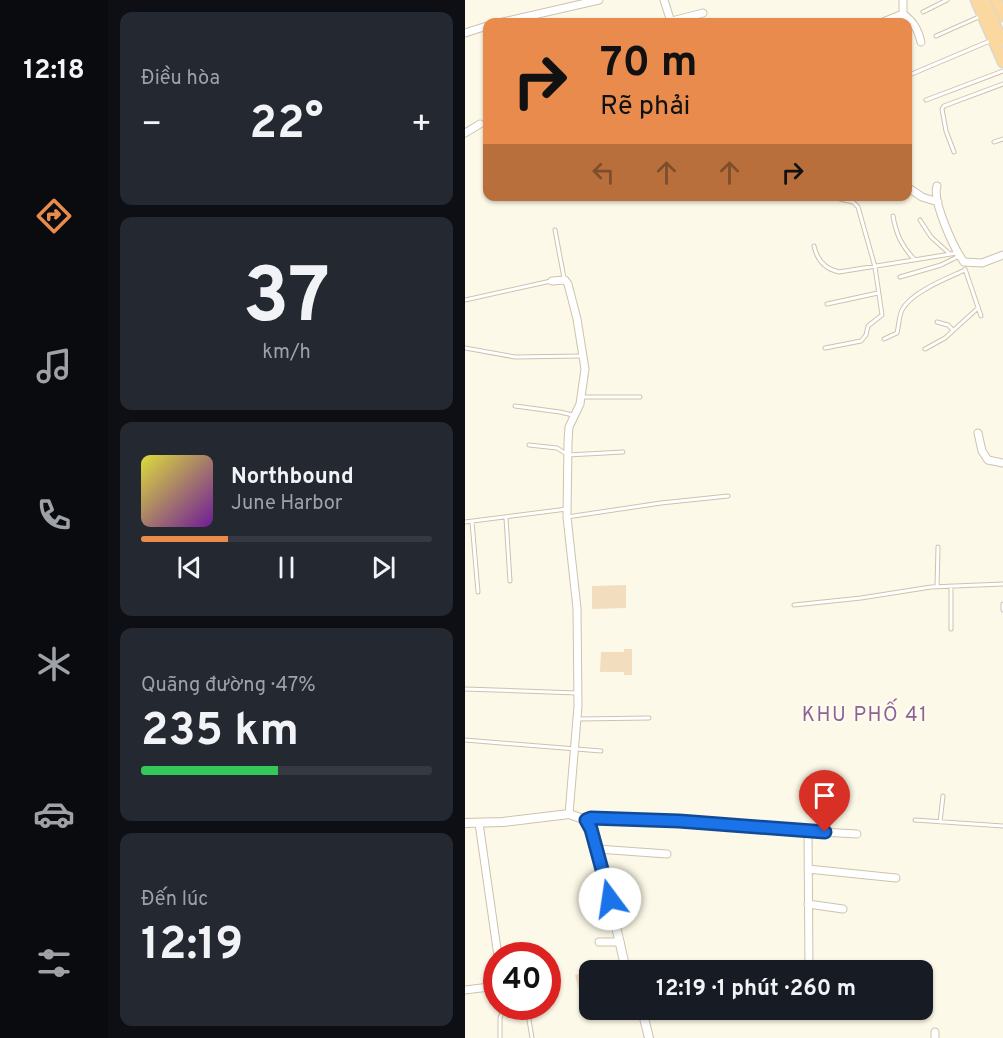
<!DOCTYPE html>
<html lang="vi">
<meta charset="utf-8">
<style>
:root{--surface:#171b24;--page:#242831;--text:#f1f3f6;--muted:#9ea1a6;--line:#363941;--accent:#e88b4c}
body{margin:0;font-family:Overpass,sans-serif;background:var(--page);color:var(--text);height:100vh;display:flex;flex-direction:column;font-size:22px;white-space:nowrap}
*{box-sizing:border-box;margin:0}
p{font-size:20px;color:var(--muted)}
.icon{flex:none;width:33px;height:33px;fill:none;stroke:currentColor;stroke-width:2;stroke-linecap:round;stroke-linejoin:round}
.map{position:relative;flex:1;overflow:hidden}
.side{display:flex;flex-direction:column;gap:12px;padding:12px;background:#0d0f14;width:357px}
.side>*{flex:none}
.top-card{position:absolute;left:18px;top:18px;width:429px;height:183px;border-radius:12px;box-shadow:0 2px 4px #0004;background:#e88b4c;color:#111;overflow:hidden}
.speed{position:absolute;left:18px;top:942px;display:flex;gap:12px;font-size:30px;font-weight:700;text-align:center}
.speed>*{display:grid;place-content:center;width:78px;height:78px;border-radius:50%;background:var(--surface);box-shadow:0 2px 4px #0004;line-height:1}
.speed .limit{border:9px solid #d22;background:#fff;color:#111}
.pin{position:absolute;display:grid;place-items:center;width:51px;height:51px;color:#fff;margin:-62px -26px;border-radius:50% 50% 50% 0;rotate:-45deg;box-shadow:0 0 6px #0007}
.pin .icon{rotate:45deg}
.me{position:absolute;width:66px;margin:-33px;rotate:346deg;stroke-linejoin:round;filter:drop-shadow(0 0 4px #0008)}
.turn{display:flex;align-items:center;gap:21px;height:126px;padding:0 18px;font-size:27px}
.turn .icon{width:78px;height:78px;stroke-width:2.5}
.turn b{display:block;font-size:42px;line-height:51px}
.lanes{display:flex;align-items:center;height:57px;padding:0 18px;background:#0003;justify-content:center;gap:30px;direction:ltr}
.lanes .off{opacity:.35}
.big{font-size:45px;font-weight:700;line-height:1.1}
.side .tile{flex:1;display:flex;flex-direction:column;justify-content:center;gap:9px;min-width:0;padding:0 21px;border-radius:12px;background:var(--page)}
.side .dial{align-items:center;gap:0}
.dial b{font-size:78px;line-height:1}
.song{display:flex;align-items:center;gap:18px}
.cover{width:72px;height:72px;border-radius:9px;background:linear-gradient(135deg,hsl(60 70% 55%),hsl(280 70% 35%))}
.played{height:6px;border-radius:3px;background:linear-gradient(90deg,var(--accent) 30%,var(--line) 30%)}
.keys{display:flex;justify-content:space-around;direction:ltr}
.heat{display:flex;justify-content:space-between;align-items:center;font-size:33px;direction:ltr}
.charge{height:9px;border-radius:4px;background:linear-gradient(90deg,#34c759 47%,var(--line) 0)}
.trip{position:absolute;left:114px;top:960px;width:354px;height:60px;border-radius:12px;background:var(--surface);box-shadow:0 2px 4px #0004;font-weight:700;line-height:60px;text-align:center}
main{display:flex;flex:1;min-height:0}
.menu{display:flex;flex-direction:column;width:108px;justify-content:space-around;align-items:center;background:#090b0e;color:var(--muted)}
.menu .icon{width:42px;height:42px}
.menu .current{color:var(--accent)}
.menu b{font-size:27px;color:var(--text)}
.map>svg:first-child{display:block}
.building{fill:#f3ddbf}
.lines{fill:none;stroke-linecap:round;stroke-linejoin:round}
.service-casing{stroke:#cfc2ad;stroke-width:5}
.minor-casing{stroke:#cfc2ad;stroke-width:9}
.tertiary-casing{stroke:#cfc2ad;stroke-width:10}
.trunk-casing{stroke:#dcd6d0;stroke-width:13}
.service{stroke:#fff;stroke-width:3}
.minor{stroke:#fff;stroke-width:7}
.tertiary{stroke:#fff;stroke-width:8}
.trunk{stroke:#fad89f;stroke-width:10}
.route-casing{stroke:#114b97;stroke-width:15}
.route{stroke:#1a73e8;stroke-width:10}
.labels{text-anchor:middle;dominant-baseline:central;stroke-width:4.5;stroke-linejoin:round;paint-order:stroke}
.neighbourhood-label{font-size:20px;letter-spacing:1.5px;fill:#8c6394;stroke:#fffcef}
</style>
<main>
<nav class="menu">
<b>12:18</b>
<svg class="icon current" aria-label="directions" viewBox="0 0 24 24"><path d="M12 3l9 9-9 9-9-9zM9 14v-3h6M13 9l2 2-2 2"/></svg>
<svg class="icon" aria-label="music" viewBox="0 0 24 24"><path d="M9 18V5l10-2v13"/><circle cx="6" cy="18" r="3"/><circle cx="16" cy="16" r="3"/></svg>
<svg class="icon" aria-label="phone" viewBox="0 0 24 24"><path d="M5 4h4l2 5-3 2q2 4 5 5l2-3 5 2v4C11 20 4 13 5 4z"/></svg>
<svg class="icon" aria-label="climate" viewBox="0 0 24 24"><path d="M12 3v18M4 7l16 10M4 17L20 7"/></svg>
<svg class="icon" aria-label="car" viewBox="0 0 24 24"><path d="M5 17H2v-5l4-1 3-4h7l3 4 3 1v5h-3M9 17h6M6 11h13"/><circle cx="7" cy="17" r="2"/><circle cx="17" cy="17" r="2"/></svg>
<svg class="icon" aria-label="filters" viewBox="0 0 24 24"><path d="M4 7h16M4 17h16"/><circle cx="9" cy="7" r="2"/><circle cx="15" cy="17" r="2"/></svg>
</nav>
<section class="side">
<div class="tile"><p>Điều hòa</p>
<div class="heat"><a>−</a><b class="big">22°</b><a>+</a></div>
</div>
<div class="tile dial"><b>37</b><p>km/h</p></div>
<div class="tile">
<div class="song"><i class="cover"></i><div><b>Northbound</b><p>June Harbor</p></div></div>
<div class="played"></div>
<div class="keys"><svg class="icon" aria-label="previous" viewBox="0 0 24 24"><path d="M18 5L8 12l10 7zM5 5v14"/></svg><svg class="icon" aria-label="pause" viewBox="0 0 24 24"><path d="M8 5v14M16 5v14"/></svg><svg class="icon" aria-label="next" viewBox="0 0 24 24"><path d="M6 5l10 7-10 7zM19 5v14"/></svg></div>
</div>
<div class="tile"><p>Quãng đường · 47%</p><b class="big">235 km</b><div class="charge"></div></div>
<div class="tile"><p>Đến lúc</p><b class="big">12:19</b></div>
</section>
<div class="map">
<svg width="538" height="1038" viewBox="0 0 538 1038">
<rect width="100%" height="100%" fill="#fdf9e8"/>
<path class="building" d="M161,585V608L127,609V586Z
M159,649H167V675H159V672H135L136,652H159Z
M124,971V987L114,990L110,975Z"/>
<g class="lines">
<g class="service-casing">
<path id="service" d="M458,12L482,0
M471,36L516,16
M442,76L527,40
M461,100L538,71
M529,142L538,139
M489,152L481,131L477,109L479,106L538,84
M428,216C431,234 437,247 450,260
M455,220L466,237L485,254
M90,230L99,278
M349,246C352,260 360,269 374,272L492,253
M500,269L516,316
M435,277L476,265L494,256
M0,300L86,281
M362,304L413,293
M472,322L483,325L487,329
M419,339L432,333C434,325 434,316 437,310C446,292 483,278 500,270
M0,348L50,357L116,356
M360,348L396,341L401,335L403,326L417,315L410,267L393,207L388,202L375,199
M460,349L480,338L513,308
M117,397H175
M50,406L95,412L108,415
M64,445L92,448L103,455L158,452
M102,517L196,503L263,496
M41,518L45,581
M0,522L102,509
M7,522L13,592
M486,586V629
M472,587L473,547
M538,604V610
M329,605L396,598L466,587L538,584
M0,689L112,693
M114,719L184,718
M0,740L136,751
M450,820L538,826
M475,822L478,796
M35,1038V1018L38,1010L63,1014L67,1038"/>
</g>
<g class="minor-casing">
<path id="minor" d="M199,0L206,22
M438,14C449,22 453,30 456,42
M438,14V0
M38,22L134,0
M203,22L238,13
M418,22L438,14
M0,33L22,26
M0,133L15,124
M472,186C467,201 489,249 499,262L517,263L538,255
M442,187L457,197L473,202
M87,281L100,280L103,284L112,319L120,369L115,404L104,427L103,442L102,517L112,608L113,706L104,814
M513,433L517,451L523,460L538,463
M121,820L143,818L214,821L266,827L392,834
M14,823L33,956
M343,831L344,970
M132,849L202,854
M343,869L431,878
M343,904L378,909
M134,942H155
M0,990L32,986
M38,1006V1010
M470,1032V1038"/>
</g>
<g class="tertiary-casing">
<path id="tertiary" d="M0,823L38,822L104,814L121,820L126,829L140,879L161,970
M177,1010L184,1038"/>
</g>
<g class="trunk-casing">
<path id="trunk" d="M511,0L538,62
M519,0L537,41
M531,0L538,16"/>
</g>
<use href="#service" class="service"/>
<use href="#minor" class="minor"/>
<use href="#tertiary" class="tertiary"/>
<use href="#trunk" class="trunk"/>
</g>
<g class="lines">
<g class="route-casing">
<path id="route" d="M145,899L126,829L121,820L126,818L214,821L360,832"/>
</g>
<use href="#route" class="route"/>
</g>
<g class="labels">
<g class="neighbourhood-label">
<text x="400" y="716">KHU PHỐ 41</text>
</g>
</g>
</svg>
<div class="speed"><div class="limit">40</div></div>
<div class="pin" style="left:360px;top:832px;background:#d93025"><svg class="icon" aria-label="arrive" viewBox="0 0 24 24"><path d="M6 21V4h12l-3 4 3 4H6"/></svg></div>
<svg class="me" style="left:145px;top:899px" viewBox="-20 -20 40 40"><circle r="19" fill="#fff"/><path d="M0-13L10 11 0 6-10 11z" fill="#1a73e8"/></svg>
<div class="trip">12:19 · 1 phút · 260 m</div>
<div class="top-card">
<div class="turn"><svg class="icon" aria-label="right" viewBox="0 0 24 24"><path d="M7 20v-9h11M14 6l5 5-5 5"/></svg><div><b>70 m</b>Rẽ phải</div></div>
<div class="lanes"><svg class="icon off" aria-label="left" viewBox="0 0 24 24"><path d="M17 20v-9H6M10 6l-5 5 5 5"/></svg><svg class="icon off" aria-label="ahead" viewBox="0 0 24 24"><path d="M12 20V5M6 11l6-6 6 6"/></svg><svg class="icon off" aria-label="ahead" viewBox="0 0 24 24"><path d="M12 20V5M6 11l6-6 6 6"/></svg><svg class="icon" aria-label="right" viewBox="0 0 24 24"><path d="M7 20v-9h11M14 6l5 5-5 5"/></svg></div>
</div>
</div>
</main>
